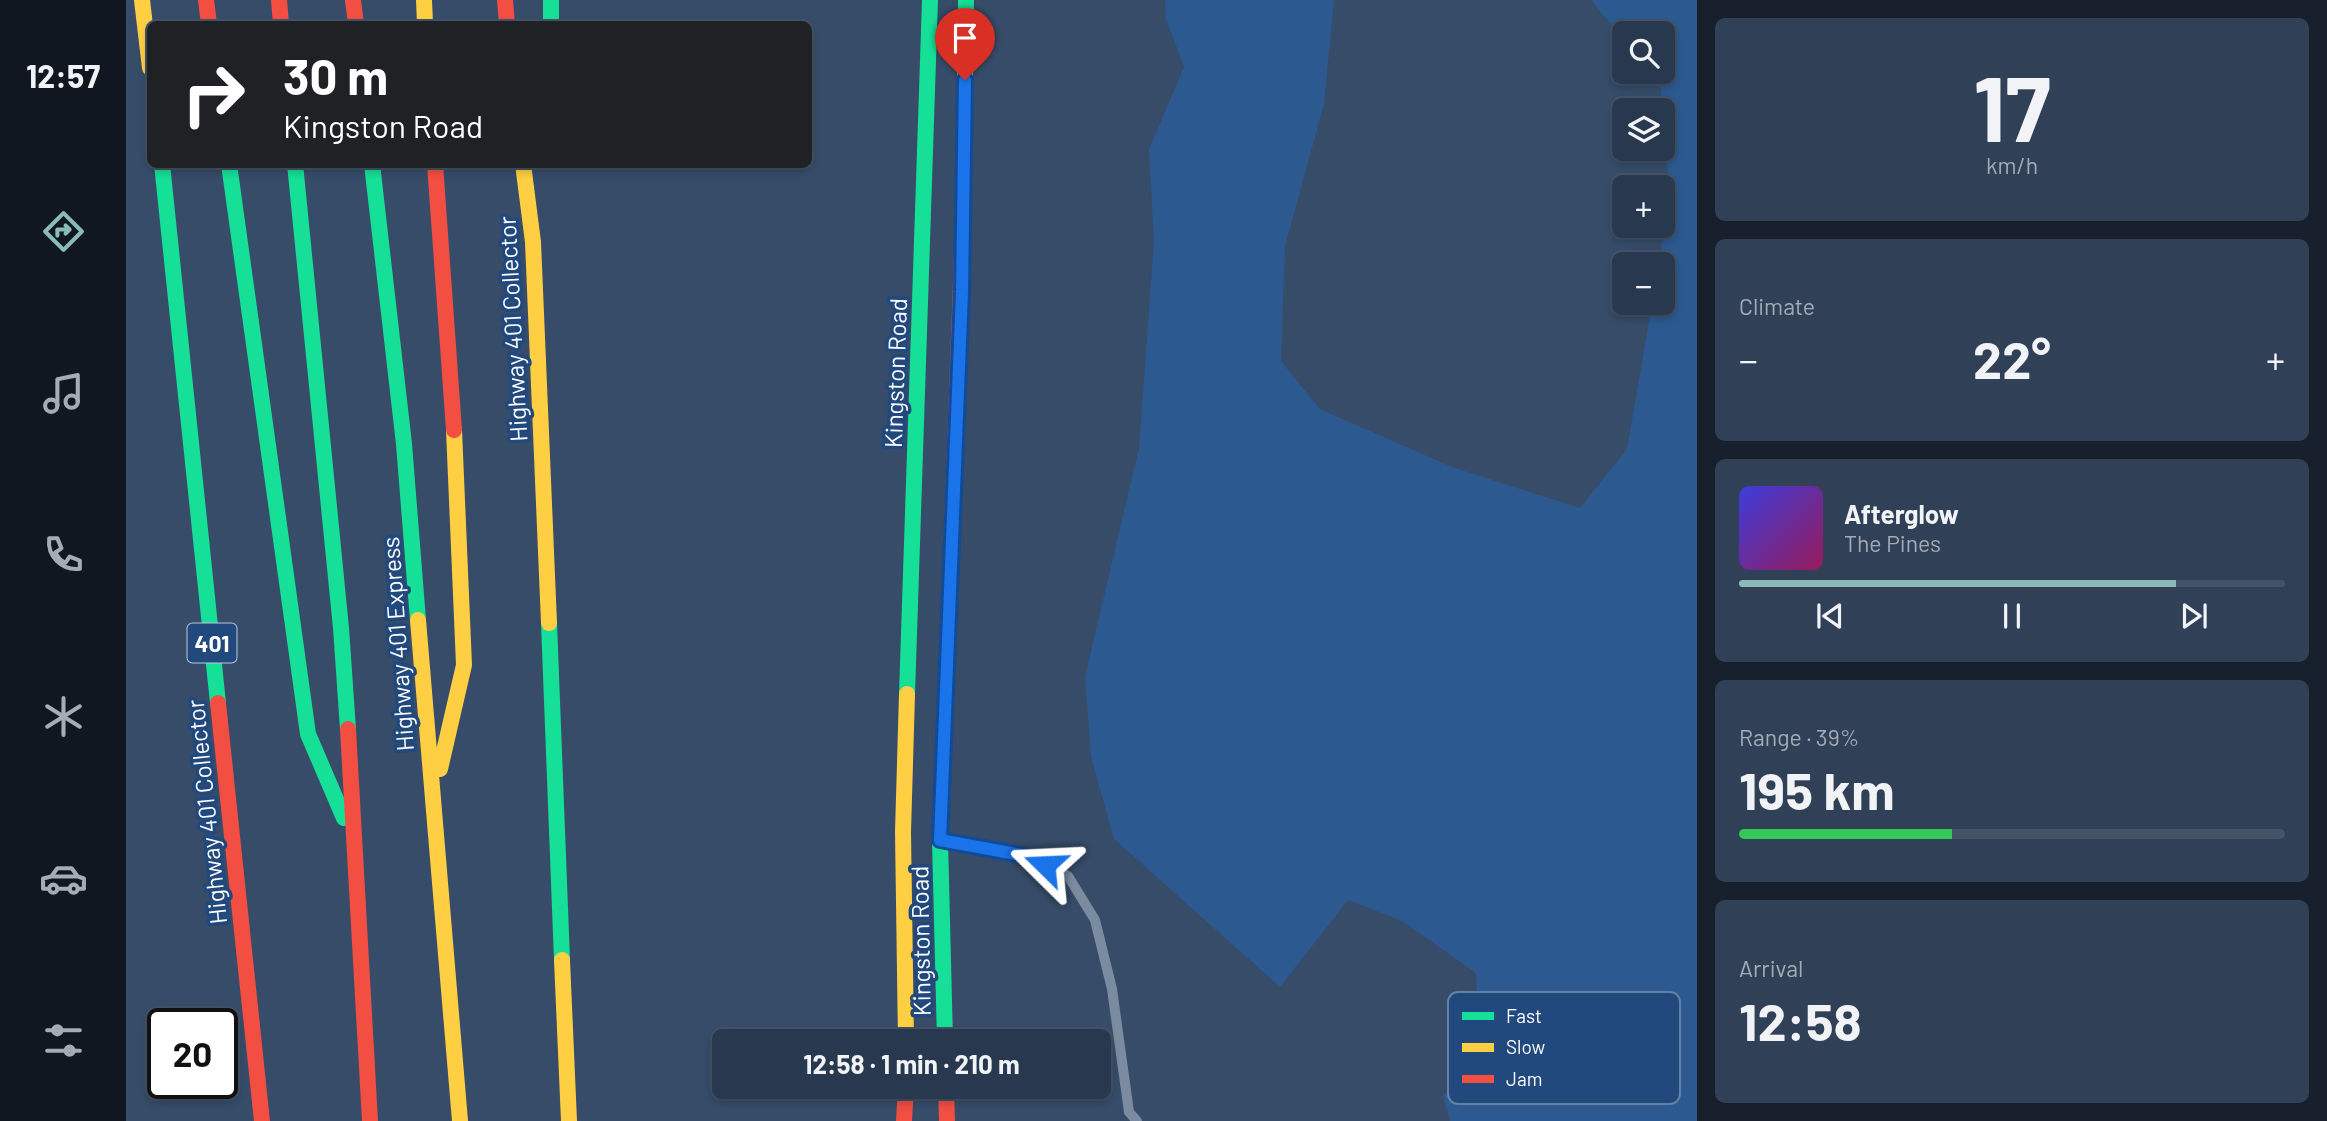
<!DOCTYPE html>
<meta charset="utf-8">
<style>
:root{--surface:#28394f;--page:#304056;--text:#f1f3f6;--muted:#a5acb7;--line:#445366;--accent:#8bbbb9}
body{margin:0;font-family:Barlow,sans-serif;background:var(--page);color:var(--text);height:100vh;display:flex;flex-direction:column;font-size:26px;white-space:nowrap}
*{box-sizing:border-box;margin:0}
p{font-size:23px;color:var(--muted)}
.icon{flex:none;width:38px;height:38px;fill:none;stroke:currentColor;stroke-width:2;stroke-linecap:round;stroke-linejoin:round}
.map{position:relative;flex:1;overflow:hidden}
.drawer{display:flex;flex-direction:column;gap:18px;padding:18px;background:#161f2b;width:630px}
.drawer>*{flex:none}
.guide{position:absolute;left:21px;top:21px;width:665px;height:147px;border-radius:10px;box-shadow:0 4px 10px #0003,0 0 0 2px var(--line);background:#202124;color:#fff;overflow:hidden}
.controls{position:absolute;left:1486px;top:21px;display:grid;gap:14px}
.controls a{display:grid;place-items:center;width:63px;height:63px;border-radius:10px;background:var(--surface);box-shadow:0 4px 10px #0003,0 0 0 2px var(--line);font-size:35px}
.speed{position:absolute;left:21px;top:1008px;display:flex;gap:14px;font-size:35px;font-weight:700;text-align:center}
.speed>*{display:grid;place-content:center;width:91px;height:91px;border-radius:50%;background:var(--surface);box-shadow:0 4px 10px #0003,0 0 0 2px var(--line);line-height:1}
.speed .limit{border:4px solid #111;border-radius:10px;background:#fff;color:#111}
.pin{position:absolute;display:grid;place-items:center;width:60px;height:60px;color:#fff;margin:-72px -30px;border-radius:50% 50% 50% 0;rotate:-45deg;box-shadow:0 0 7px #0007}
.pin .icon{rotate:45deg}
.me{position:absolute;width:77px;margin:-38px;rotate:291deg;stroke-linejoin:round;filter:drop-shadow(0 0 5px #0008)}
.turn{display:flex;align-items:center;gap:24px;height:147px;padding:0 21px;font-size:32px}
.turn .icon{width:91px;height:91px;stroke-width:2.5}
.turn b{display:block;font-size:49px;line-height:60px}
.big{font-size:52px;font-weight:700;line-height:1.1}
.drawer .widget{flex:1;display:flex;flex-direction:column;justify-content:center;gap:10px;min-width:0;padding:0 24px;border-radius:10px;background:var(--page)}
.drawer .dial{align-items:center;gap:0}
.dial b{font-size:91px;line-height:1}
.song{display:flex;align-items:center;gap:21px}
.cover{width:84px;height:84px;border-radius:10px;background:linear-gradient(135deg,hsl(240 70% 55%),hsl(330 70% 35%))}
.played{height:7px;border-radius:4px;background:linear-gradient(90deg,var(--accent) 80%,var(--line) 80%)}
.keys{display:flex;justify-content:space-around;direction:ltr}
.heat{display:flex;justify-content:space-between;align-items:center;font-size:38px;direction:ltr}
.charge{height:10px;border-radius:5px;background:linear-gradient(90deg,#34c759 39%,var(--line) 0)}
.trip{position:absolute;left:586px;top:1029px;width:399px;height:70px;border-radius:10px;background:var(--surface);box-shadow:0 4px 10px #0003,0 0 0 2px var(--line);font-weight:700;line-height:70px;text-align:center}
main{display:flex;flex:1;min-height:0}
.tab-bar{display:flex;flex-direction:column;width:126px;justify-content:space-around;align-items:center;background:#101720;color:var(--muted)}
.tab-bar .icon{width:49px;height:49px}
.tab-bar .on{color:var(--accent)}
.tab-bar b{font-size:32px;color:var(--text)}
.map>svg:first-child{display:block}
.green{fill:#2c5990}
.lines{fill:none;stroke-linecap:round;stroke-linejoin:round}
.lane{stroke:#7c8ca0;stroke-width:10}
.fast{stroke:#16e098;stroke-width:16}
.slow{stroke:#ffcf43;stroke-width:16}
.jam{stroke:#f24e42;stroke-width:16}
.route-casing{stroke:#114b97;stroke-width:18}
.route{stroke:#1a73e8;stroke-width:12}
.labels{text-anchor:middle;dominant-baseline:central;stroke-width:7;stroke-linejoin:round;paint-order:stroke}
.shield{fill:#21497e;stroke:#bcc8d8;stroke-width:2}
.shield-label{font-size:23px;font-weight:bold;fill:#fff}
.street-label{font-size:24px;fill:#fff;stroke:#21497e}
.key{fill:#21497e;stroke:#6480a5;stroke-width:2}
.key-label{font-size:19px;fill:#fff}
</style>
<main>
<nav class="tab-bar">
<b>12:57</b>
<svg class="icon on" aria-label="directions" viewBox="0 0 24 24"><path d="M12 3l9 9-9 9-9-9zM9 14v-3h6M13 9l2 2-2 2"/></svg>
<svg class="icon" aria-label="music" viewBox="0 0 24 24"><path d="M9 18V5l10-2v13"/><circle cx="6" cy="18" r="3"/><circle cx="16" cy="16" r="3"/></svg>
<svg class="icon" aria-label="phone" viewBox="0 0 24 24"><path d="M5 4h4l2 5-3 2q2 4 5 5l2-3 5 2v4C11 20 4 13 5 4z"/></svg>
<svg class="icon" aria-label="climate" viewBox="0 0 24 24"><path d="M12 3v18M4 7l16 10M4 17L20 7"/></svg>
<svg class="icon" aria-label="car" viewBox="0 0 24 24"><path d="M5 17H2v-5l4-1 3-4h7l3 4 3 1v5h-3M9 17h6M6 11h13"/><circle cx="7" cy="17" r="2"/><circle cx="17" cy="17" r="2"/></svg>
<svg class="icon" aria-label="filters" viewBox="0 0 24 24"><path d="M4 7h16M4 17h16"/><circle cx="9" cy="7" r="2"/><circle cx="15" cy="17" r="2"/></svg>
</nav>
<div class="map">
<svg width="1571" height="1121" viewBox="0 0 1571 1121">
<rect width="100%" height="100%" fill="#364c69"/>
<path class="green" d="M1039,0H1208L1198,104L1159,246L1155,361L1194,409L1326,467L1454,508L1501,449L1526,303H1536V264H1533L1544,197L1535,88L1522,72H1536V33H1498V41L1465,0H1571V1121H1324L1317,1095L1356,1076L1350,973L1276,921L1222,900L1154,987L988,839L965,757L959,677L1013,448L1028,241L1023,149L1058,67L1040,19Z"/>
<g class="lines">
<path class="lane" d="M818,841L895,855L942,876L969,920L986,989L1003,1112L1011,1121"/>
<path class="fast" d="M425,0V24
M36,164L92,703
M103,164L182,734L218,818
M169,164L215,628L222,729
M246,164L278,444L292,620
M837,228L840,0
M423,623L436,960
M781,694L804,0
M819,1041L814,840L821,663"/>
<path class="slow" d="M16,0L24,68
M298,0L299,24
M397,164L407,242L423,623
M292,620L334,1121
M314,769L338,665L328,430
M436,960L443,1121
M780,1041L777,832L781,694"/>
<path class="jam" d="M80,0L83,24
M153,0L155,24
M227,0L230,24
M379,0L381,24
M309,164L328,430
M821,663L837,228
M92,703L136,1121
M222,729L244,1121
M820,1087L821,1121
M778,1121L780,1087"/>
</g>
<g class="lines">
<g class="route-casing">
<path id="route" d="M839,80L836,292L814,840L895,855L919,865"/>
</g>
<use href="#route" class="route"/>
</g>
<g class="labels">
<rect class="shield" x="61.5" y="623.5" width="49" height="39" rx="5"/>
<g class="shield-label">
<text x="86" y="643">401</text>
</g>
<g class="street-label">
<text transform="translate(386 329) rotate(-93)">Highway 401 Collector</text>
<text transform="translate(769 373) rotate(-88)">Kingston Road</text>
<text transform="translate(271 644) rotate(-94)">Highway 401 Express</text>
<text transform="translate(80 812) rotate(-96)">Highway 401 Collector</text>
<text transform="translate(794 941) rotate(-91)">Kingston Road</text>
</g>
</g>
<rect x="1322" y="992" width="232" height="112" rx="10" class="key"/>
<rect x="1336" y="1012" width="32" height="8" fill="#16e098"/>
<rect x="1336" y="1043" width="32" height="9" fill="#ffcf43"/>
<rect x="1336" y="1075" width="32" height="8" fill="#f24e42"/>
<g class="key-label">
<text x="1380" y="1023">Fast</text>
<text x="1380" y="1054">Slow</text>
<text x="1380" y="1086">Jam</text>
</g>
</svg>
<div class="controls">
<a><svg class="icon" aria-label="search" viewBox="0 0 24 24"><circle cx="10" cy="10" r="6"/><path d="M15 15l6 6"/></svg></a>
<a><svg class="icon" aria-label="layers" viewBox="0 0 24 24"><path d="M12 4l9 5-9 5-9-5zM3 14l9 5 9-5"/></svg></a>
<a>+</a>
<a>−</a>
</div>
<div class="speed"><div class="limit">20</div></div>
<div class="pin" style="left:839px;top:80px;background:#d93025"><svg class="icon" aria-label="arrive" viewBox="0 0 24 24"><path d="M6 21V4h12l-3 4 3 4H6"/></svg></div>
<svg class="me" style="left:919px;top:865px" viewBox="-20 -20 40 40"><path d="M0-17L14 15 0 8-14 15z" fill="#1a73e8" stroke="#fff" stroke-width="4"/></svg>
<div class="trip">12:58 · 1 min · 210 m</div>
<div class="guide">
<div class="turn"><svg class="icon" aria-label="right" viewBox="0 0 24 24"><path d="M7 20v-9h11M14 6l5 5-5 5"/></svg><div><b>30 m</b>Kingston Road</div></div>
</div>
</div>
<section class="drawer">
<div class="widget dial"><b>17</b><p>km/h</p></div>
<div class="widget"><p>Climate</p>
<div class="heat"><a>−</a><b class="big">22°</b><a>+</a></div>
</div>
<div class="widget">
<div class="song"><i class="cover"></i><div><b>Afterglow</b><p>The Pines</p></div></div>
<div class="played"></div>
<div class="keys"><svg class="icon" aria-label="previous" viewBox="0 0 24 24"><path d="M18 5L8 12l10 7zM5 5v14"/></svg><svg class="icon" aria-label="pause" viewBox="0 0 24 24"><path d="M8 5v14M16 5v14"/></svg><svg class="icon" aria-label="next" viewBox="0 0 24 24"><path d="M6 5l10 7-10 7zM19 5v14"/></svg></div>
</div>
<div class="widget"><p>Range · 39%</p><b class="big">195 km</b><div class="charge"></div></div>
<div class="widget"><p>Arrival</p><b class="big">12:58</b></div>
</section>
</main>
